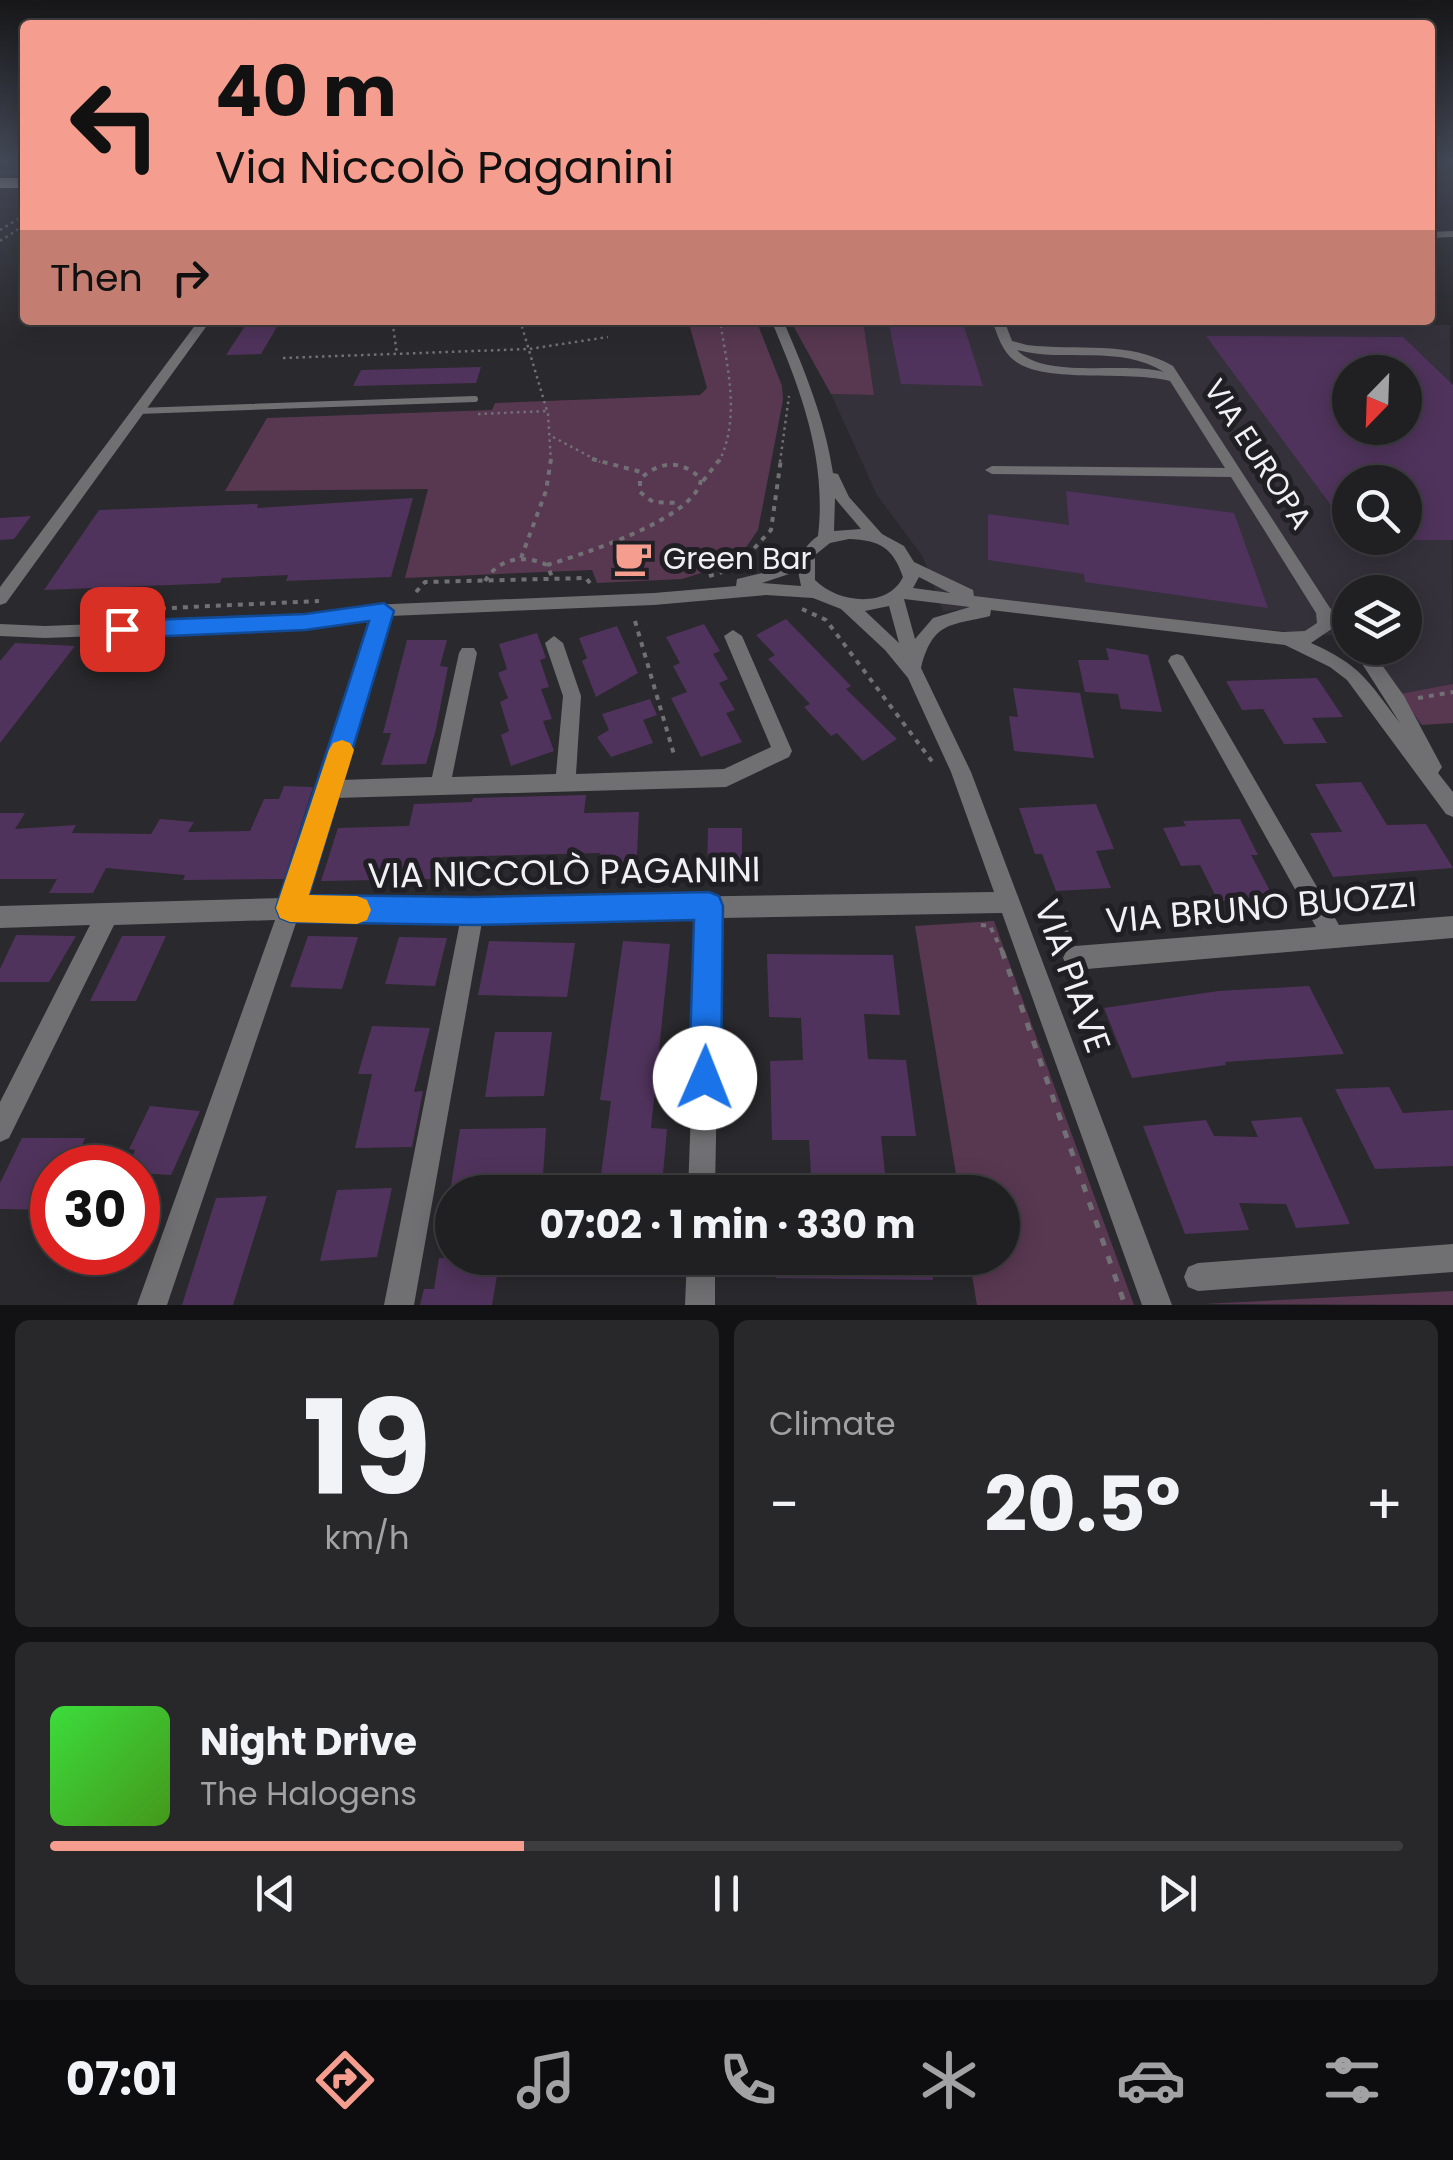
<!DOCTYPE html>
<meta charset="utf-8">
<style>
:root{--surface:#201f22;--page:#28272a;--text:#f1f3f6;--muted:#a2a2a5;--line:#3d3d40;--accent:#f59d8e}
body{margin:0;font-family:Poppins,sans-serif;background:var(--page);color:var(--text);height:100vh;display:flex;flex-direction:column;font-size:38px;white-space:nowrap}
*{box-sizing:border-box;margin:0}
p{font-size:32px;color:var(--muted)}
.icon{flex:none;width:55px;height:55px;fill:none;stroke:currentColor;stroke-width:2;stroke-linecap:round;stroke-linejoin:round}
.map{position:relative;height:1305px;overflow:hidden}
.details{display:flex;flex-direction:column;gap:15px;padding:15px;background:#121113;flex:1}
.details>*{flex:none}
.top-card{position:absolute;left:20px;top:20px;width:1415px;height:305px;border-radius:10px;box-shadow:0 5px 25px #0003,0 0 0 2px var(--line);background:#f59d8e;color:#111;overflow:hidden}
.needle{width:65px;rotate:203deg}
.fabs{position:absolute;left:1332px;top:355px;display:grid;gap:20px}
.fabs a{display:grid;place-items:center;width:90px;height:90px;border-radius:50%;background:var(--surface);box-shadow:0 5px 25px #0003,0 0 0 2px var(--line);font-size:50px}
.speed{position:absolute;left:30px;top:1145px;display:flex;gap:20px;font-size:50px;font-weight:700;text-align:center}
.speed>*{display:grid;place-content:center;width:130px;height:130px;border-radius:50%;background:var(--surface);box-shadow:0 5px 25px #0003,0 0 0 2px var(--line);line-height:1}
.speed .limit{border:15px solid #d22;background:#fff;color:#111}
.pin{position:absolute;display:grid;place-items:center;width:85px;height:85px;color:#fff;margin:-42px;border-radius:20px;box-shadow:0 5px 15px #0006}
.me{position:absolute;width:110px;margin:-55px;rotate:1deg;stroke-linejoin:round;filter:drop-shadow(0 0 8px #0008)}
.turn{display:flex;align-items:center;gap:35px;height:210px;padding:0 30px;font-size:45px}
.turn .icon{width:130px;height:130px;stroke-width:2.5}
.turn b{display:block;font-size:70px;line-height:85px}
.then{display:flex;align-items:center;height:95px;padding:0 30px;background:#0003;gap:20px;font-size:38px}
.big{font-size:75px;font-weight:700;line-height:1.1}
.details .tile{flex:1;display:flex;flex-direction:column;justify-content:center;gap:15px;min-width:0;padding:0 35px;border-radius:15px;background:var(--page)}
.details .dial{align-items:center;gap:0}
.dial b{font-size:130px;line-height:1}
.song{display:flex;align-items:center;gap:30px}
.cover{width:120px;height:120px;border-radius:15px;background:linear-gradient(135deg,hsl(120 70% 55%),hsl(100 70% 35%))}
.played{height:10px;border-radius:5px;background:linear-gradient(90deg,var(--accent) 35%,var(--line) 35%)}
.keys{display:flex;justify-content:space-around;direction:ltr}
.heat{display:flex;justify-content:space-between;align-items:center;font-size:55px;direction:ltr}
.details .tiles{flex:1;display:grid;gap:15px;grid-template-columns:1fr 1fr}
.tile:last-child{grid-column:span 2}
.trip{position:absolute;left:435px;top:1175px;width:585px;height:100px;border-radius:50px;background:var(--surface);box-shadow:0 5px 25px #0003,0 0 0 2px var(--line);font-weight:700;line-height:100px;text-align:center}
.tab-bar{display:flex;height:160px;justify-content:space-around;align-items:center;background:#0d0c0e;color:var(--muted)}
.tab-bar .icon{width:70px;height:70px}
.tab-bar .on{color:var(--accent)}
.tab-bar b{font-size:45px;color:var(--text)}
.map>svg:first-child{display:block}
.built{fill:#34313b;fill-rule:evenodd}
.green{fill:#583851}
.lines{fill:none;stroke-linecap:round;stroke-linejoin:round}
.stream{stroke:#294169;stroke-width:4}
.building{fill:#50335c;fill-rule:evenodd}
.path-far2{stroke:#717074;stroke-width:2.5;stroke-dasharray:2.5 4;stroke-linecap:butt}
.path-far1{stroke:#717074;stroke-width:4;stroke-dasharray:5 6;stroke-linecap:butt}
.path{stroke:#717074;stroke-width:5;stroke-dasharray:8 11;stroke-linecap:butt}
.lane{stroke:#707073;stroke-width:6}
.street{fill:#707073;fill-rule:evenodd}
.highway{fill:#d2d3d9;fill-rule:evenodd}
.route{fill:#1a73e8;stroke:#114b97;stroke-width:2.5}
.slow{fill:#f59e0b}
.labels{text-anchor:middle;dominant-baseline:central;stroke-width:10;stroke-linejoin:round;paint-order:stroke}
.street-label{font-size:30px;fill:#f1f0f3;stroke:#201f24}
.poi-label{font-size:30px;fill:#f1f0f3;stroke:#201f24;text-anchor:start}
.near-street-label{font-size:35px;fill:#f1f0f3;stroke:#201f24}
</style>
<div class="map">
<svg width="1453" height="1305" viewBox="0 0 1453 1305">
<rect width="100%" height="100%" fill="#2a292d"/>
<path class="built" d="M863,320L1450,325L1453,723L1410,725L1357,648H1405V592H1350V637L1014,607L943,611L923,557L877,495L831,394L874,395ZM1350,372H1405V428H1350ZM1350,482H1405V538H1350Z"/>
<path class="green" d="M688,320H756L782,386L783,400L758,530L740,556L723,566L682,579L597,583L592,570L405,578L428,489L225,491L267,418L492,410L495,403L700,395L707,388Z
M790,320H863L874,395L831,394Z
M1453,684V723L1422,725L1400,694Z
M994,921L1134,1305H977L969,1258H1002V1192H959L915,926Z
M1453,1291V1305L1204,1304Z"/>
<g class="lines">
<path class="stream" d="M0,173H25"/>
</g>
<path class="building" d="M249,320H281L261,354L226,355Z
M888,320H962L983,386L901,384Z
M1206,336L1403,337L1453,385V540H1405V482H1350V531ZM1350,372H1405V428H1350Z
M481,367L476,383L353,386L361,370Z
M1066,491L1234,513L1268,608L1085,582L1084,574L988,560V514L1069,525Z
M413,498L391,577L286,581L288,575L222,578L220,583L44,590L99,510L258,504L257,508Z
M31,516L14,539L0,540V518Z
M786,619L851,686L846,689L897,739L863,761L837,733L831,736L804,707L810,704L768,659L775,655L756,635Z
M704,624L720,651L713,654L728,679L719,683L735,710L726,713L742,742L701,757L671,698L687,692L673,666L680,663L666,637Z
M617,626L638,673L596,697L582,661L587,658L579,638Z
M537,633L546,658L540,660L549,687L541,689L552,719L543,721L554,751L511,766L501,735L509,731L500,702L508,698L498,673L507,669L499,644Z
M407,640H447L440,666L448,667L436,729L426,764L381,765L391,733H383Z
M15,643L75,646L0,743V661Z
M1106,648L1148,655L1162,712L1121,709L1118,694L1085,692L1078,660H1109Z
M1317,678L1343,717L1312,718L1327,743L1284,744L1263,709L1242,710L1226,681Z
M1013,688L1080,693L1094,758L1014,751L1009,716L1018,717Z
M650,699L657,715L643,720L653,743L611,757L597,737L609,730L602,714Z
M1361,782L1387,825L1426,824L1453,868L1333,877L1310,833L1342,832L1315,784Z
M284,786L313,787L284,879L183,880L185,875L106,868L93,893H49L57,879H0V813H25L15,829L76,825L72,833L151,834L160,819L194,822L188,832L250,831L264,799H279Z
M586,795L584,813L639,812L636,874L598,875L600,853L442,857L438,879L321,881L338,828L409,826L414,804L472,802L473,798Z
M1096,804L1114,849L1096,851L1111,888L1056,891L1042,854H1035L1019,808Z
M1240,819L1258,855H1251L1276,902L1241,905L1237,900L1218,901L1200,865L1181,866L1163,828L1186,826L1183,821Z
M708,828H742V875L707,874Z
M16,935L76,936L49,982H0V969Z
M122,936H166L136,1001H90Z
M308,936L358,937L342,989L290,987Z
M399,937L447,938L435,986L385,984Z
M489,941L575,943L567,997L478,995Z
M623,941L670,944L651,1128L667,1129L662,1186L600,1182L611,1101L600,1100Z
M767,954L893,955L900,1015L864,1014L868,1059L906,1060L916,1136H881L887,1192H812L809,1140H772L770,1061L803,1060L801,1018L769,1017Z
M1309,986L1344,1054L1225,1062L1226,1065L1132,1078L1104,1008L1218,991Z
M372,1026L430,1028L414,1092L423,1091L412,1147L355,1148L372,1074H358Z
M495,1032H552L544,1096L485,1097Z
M1389,1087L1403,1113L1453,1110V1166L1375,1169L1335,1089Z
M150,1106L200,1111L171,1175L138,1173V1168H128L135,1150L129,1149Z
M1301,1117L1350,1224L1296,1228L1286,1204L1239,1203L1249,1230L1185,1234L1143,1126L1206,1120L1214,1136L1258,1137L1251,1121Z
M546,1128L542,1192H450L460,1129Z
M22,1138H85L72,1168H52V1210L0,1209V1183Z
M392,1188L377,1257L320,1261L337,1190Z
M267,1196L233,1305H182L216,1198Z
M439,1258H500L492,1305H420L424,1289H434Z
M775,1258H931L933,1280L776,1278Z"/>
<g class="lines">
<path class="path-far2" d="M0,230L25,215
M0,241L25,225
M364,320L393,326L397,354
M520,320L548,414L551,462
M283,358L529,349L608,337
M478,414L548,411
M553,437L600,462
M719,462C741,416 727,368 720,320
M780,462L789,396"/>
<path class="path-far1" d="M592,459L645,473
M703,481L720,459
M521,558L546,491L551,459
M547,565C580,555 698,518 701,479C682,459 659,461 640,479V492L653,502L679,503
M709,576L736,568L771,530L781,459
M485,581C499,558 523,554 547,565L553,579
M416,592L425,582L586,578L593,587
M802,609L826,620L934,764
M84,612L319,601
M635,621L675,758
M1418,698L1453,692
M981,925L990,926L1003,953
M1043,933L1066,931L1068,939"/>
<path class="path" d="M1002,951L1125,1305"/>
<path class="lane" d="M138,411L475,399"/>
<path class="street" d="M1453,231V237L1430,238V232Z
M199,320H211L6,603L0,605V587Z
M771,320H783C804,369 825,419 833,473L838,474L849,497L882,534L904,546L914,562L973,590L974,596L1283,632L1305,631L1317,623L1316,613L1231,477L992,474L985,470L992,466L1225,468L1170,381C1128,370 1045,384 1015,361C1002,352 997,334 992,320H1004L1012,341L1027,345C1077,351 1129,340 1173,366L1330,608L1350,624V639L1333,628L1311,643C1361,665 1368,681 1400,723L1352,648H1370L1404,696L1442,767L1438,773L1453,792V817L1446,814L1347,680L1330,667L1285,645L991,610L990,616C950,626 933,621 921,668L971,772L1172,1305H1142L1002,913L720,918L715,1192H688L698,918L482,922L414,1305H384L460,922L297,920L167,1305H137L275,920L114,925L9,1138L0,1142V1102L90,925L0,928V906L282,898L373,617L305,628L45,638L0,636V624L45,626L305,616L369,605L654,593L736,586L737,579C756,574 778,571 794,560C803,554 807,543 818,536C827,459 801,390 771,320ZM1017,350C1066,363 1119,344 1164,372C1124,361 1045,380 1017,350ZM835,498L838,502L861,529L834,531ZM849,539C880,540 893,548 903,577C887,610 836,602 815,580V555L830,543ZM798,571L801,586L762,583ZM919,577L950,593L913,588ZM766,595L813,598L841,609L885,650L908,678L951,772L994,892L473,900L304,898L335,798L726,787L789,757L792,751L742,636L733,630L724,636L771,747L724,769L576,774L581,696L563,643L554,636L545,643L563,696L556,774L452,777L477,653L474,648H462L459,653L432,777L340,780L390,616L654,605ZM904,599L970,607L933,618L915,639ZM889,606L899,643L865,611Z
M1177,654L1183,656L1339,925L1453,916V938L1075,970L1067,966L1063,958L1067,950L1075,946L1316,927L1168,661L1171,656Z
M1453,1244V1272L1198,1291L1188,1287L1184,1277L1188,1267L1198,1263Z
M687,1258H715V1305H685Z"/>
<path class="highway" d="M0,178H25V188H0Z"/>
</g>
<linearGradient id="sky" x2="0" y2="1"><stop stop-color="#171719"/><stop offset="0.47" stop-color="#444957"/><stop offset="1" stop-color="#444957" stop-opacity="0"/></linearGradient>
<rect width="1453" height="343" fill="url(#sky)"/>
<path class="route" d="M384,603L394,611L309,895L473,897L709,892L719,896L723,906L721,1078L717,1089L705,1094L693,1089L689,1078L694,920L473,925L290,922L280,918L276,908L369,621L305,630L122,638L110,629L122,621L305,614Z"/>
<path class="slow" d="M342,740L350,743L354,750L309,895L357,896L367,900L371,910L367,920L357,924L290,922L280,918L276,908L329,750L333,743Z"/>
<defs>
<g id="cafe-bare" transform="scale(3)"><path d="M-5.5-4.5H6V0H3Q3 3.5 0 3.5H-2.5Q-5.5 3.5-5.5 0ZM3-3.2v2h1.7v-2ZM-6 4.5H4V6H-6Z" fill="#f59d8e" stroke="#201f24" stroke-width="2.5" paint-order="stroke"/></g>
</defs>
<g fill-rule="evenodd">
<use href="#cafe-bare" x="633" y="558"/>
</g>
<g class="labels">
<g class="street-label">
<text transform="translate(1258 454) rotate(57)">VIA EUROPA</text>
</g>
<g class="poi-label">
<text x="663" y="558">Green Bar</text>
</g>
<g class="near-street-label">
<text transform="translate(564 872) rotate(-1)">VIA NICCOLÒ PAGANINI</text>
<text transform="translate(1261 907) rotate(-5)">VIA BRUNO BUOZZI</text>
<text transform="translate(1073 976) rotate(70)">VIA PIAVE</text>
</g>
</g>
</svg>
<div class="fabs">
<a><svg class="needle" viewBox="-14 -14 28 28"><path d="M0-13l5 13h-10z" fill="#e53935"/><path d="M0 13l5-13h-10z" fill="#a2a2a5"/></svg></a>
<a><svg class="icon" aria-label="search" viewBox="0 0 24 24"><circle cx="10" cy="10" r="6"/><path d="M15 15l6 6"/></svg></a>
<a><svg class="icon" aria-label="layers" viewBox="0 0 24 24"><path d="M12 4l9 5-9 5-9-5zM3 14l9 5 9-5"/></svg></a>
</div>
<div class="speed"><div class="limit">30</div></div>
<div class="pin" style="left:122px;top:629px;background:#d93025"><svg class="icon" aria-label="arrive" viewBox="0 0 24 24"><path d="M6 21V4h12l-3 4 3 4H6"/></svg></div>
<svg class="me" style="left:705px;top:1078px" viewBox="-20 -20 40 40"><circle r="19" fill="#fff"/><path d="M0-13L10 11 0 6-10 11z" fill="#1a73e8"/></svg>
<div class="trip">07:02 · 1 min · 330 m</div>
<div class="top-card">
<div class="turn"><svg class="icon" aria-label="left" viewBox="0 0 24 24"><path d="M17 20v-9H6M10 6l-5 5 5 5"/></svg><div><b>40 m</b>Via Niccolò Paganini</div></div>
<div class="then">Then<svg class="icon" aria-label="right" viewBox="0 0 24 24"><path d="M7 20v-9h11M14 6l5 5-5 5"/></svg></div>
</div>
</div>
<section class="details">
<div class="tiles">
<div class="tile dial"><b>19</b><p>km/h</p></div>
<div class="tile"><p>Climate</p>
<div class="heat"><a>−</a><b class="big">20.5°</b><a>+</a></div>
</div>
<div class="tile">
<div class="song"><i class="cover"></i><div><b>Night Drive</b><p>The Halogens</p></div></div>
<div class="played"></div>
<div class="keys"><svg class="icon" aria-label="previous" viewBox="0 0 24 24"><path d="M18 5L8 12l10 7zM5 5v14"/></svg><svg class="icon" aria-label="pause" viewBox="0 0 24 24"><path d="M8 5v14M16 5v14"/></svg><svg class="icon" aria-label="next" viewBox="0 0 24 24"><path d="M6 5l10 7-10 7zM19 5v14"/></svg></div>
</div>
</div>
</section>
<nav class="tab-bar">
<b>07:01</b>
<svg class="icon on" aria-label="directions" viewBox="0 0 24 24"><path d="M12 3l9 9-9 9-9-9zM9 14v-3h6M13 9l2 2-2 2"/></svg>
<svg class="icon" aria-label="music" viewBox="0 0 24 24"><path d="M9 18V5l10-2v13"/><circle cx="6" cy="18" r="3"/><circle cx="16" cy="16" r="3"/></svg>
<svg class="icon" aria-label="phone" viewBox="0 0 24 24"><path d="M5 4h4l2 5-3 2q2 4 5 5l2-3 5 2v4C11 20 4 13 5 4z"/></svg>
<svg class="icon" aria-label="climate" viewBox="0 0 24 24"><path d="M12 3v18M4 7l16 10M4 17L20 7"/></svg>
<svg class="icon" aria-label="car" viewBox="0 0 24 24"><path d="M5 17H2v-5l4-1 3-4h7l3 4 3 1v5h-3M9 17h6M6 11h13"/><circle cx="7" cy="17" r="2"/><circle cx="17" cy="17" r="2"/></svg>
<svg class="icon" aria-label="filters" viewBox="0 0 24 24"><path d="M4 7h16M4 17h16"/><circle cx="9" cy="7" r="2"/><circle cx="15" cy="17" r="2"/></svg>
</nav>
